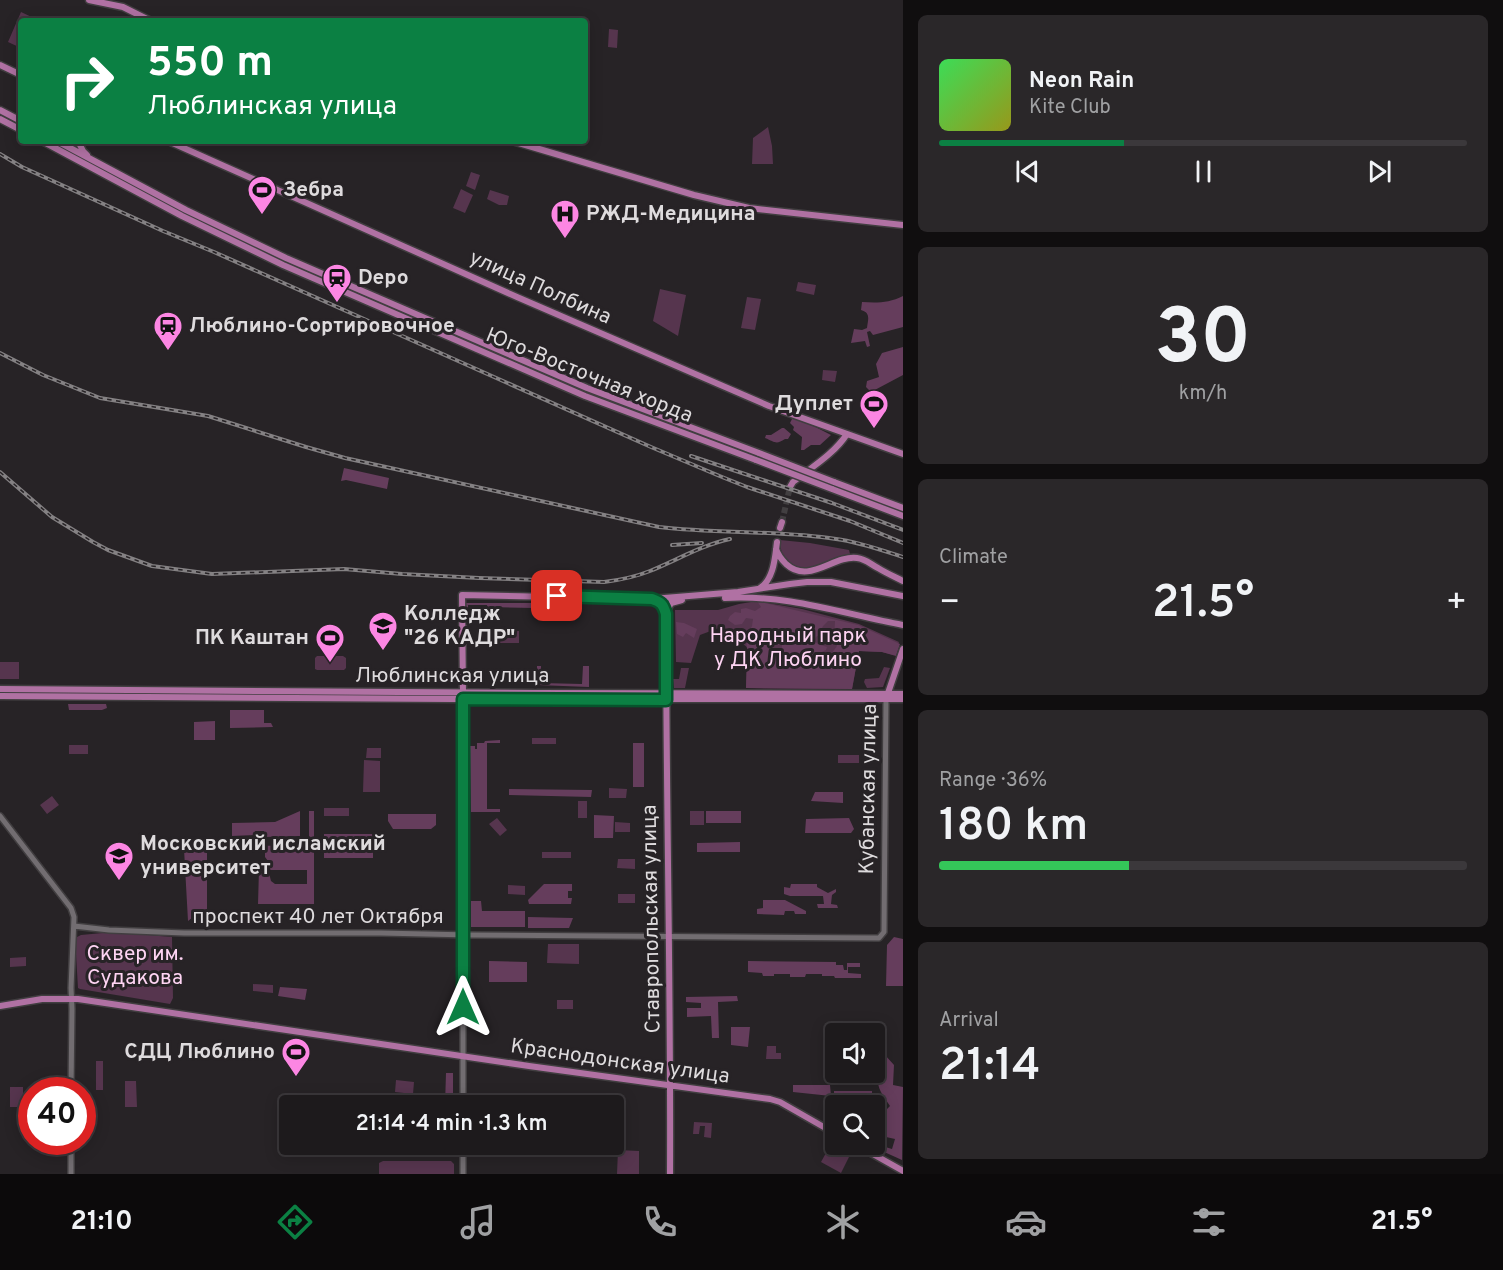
<!DOCTYPE html>
<meta charset="utf-8">
<style>
:root{--surface:#1d1a1c;--page:#2a2729;--text:#f1f3f6;--muted:#a0a1a3;--line:#3b383b;--accent:#0b8043}
body{margin:0;font-family:Overpass,sans-serif;background:var(--page);color:var(--text);height:100vh;display:flex;flex-direction:column;font-size:22px;white-space:nowrap}
*{box-sizing:border-box;margin:0}
p{font-size:20px;color:var(--muted)}
.icon{flex:none;width:33px;height:33px;fill:none;stroke:currentColor;stroke-width:2;stroke-linecap:round;stroke-linejoin:round}
.map{position:relative;flex:1;overflow:hidden}
.panel{display:flex;flex-direction:column;gap:15px;padding:15px;background:#100e0f;width:600px}
.panel>*{flex:none}
.guide{position:absolute;left:18px;top:18px;width:570px;height:126px;border-radius:6px;box-shadow:0 3px 15px #0003,0 0 0 2px var(--line);background:#0b8043;color:#fff;overflow:hidden}
.tools{position:absolute;left:825px;top:1023px;display:grid;gap:12px}
.tools a{display:grid;place-items:center;width:60px;height:60px;border-radius:6px;background:var(--surface);box-shadow:0 3px 15px #0003,0 0 0 2px var(--line);font-size:30px}
.speed{position:absolute;left:18px;top:1077px;display:flex;gap:12px;font-size:30px;font-weight:700;text-align:center}
.speed>*{display:grid;place-content:center;width:78px;height:78px;border-radius:50%;background:var(--surface);box-shadow:0 3px 15px #0003,0 0 0 2px var(--line);line-height:1}
.speed .limit{border:9px solid #d22;background:#fff;color:#111}
.pin{position:absolute;display:grid;place-items:center;width:51px;height:51px;color:#fff;margin:-26px;border-radius:12px;box-shadow:0 3px 9px #0006}
.me{position:absolute;width:66px;margin:-33px;rotate:0deg;stroke-linejoin:round;filter:drop-shadow(0 0 4px #0008)}
.turn{display:flex;align-items:center;gap:21px;height:126px;padding:0 30px;font-size:27px}
.turn .icon{width:78px;height:78px;stroke-width:2.5}
.turn b{display:block;font-size:42px;line-height:51px}
.big{font-size:45px;font-weight:600;line-height:1.1}
.panel .card{flex:1;display:flex;flex-direction:column;justify-content:center;gap:9px;min-width:0;padding:0 21px;border-radius:9px;background:var(--page)}
.panel .dial{align-items:center;gap:0}
.dial b{font-size:78px;line-height:1}
.song{display:flex;align-items:center;gap:18px}
.cover{width:72px;height:72px;border-radius:9px;background:linear-gradient(135deg,hsl(130 70% 55%),hsl(60 70% 35%))}
.played{height:6px;border-radius:3px;background:linear-gradient(90deg,var(--accent) 35%,var(--line) 35%)}
.keys{display:flex;justify-content:space-around;direction:ltr}
.heat{display:flex;justify-content:space-between;align-items:center;font-size:33px;direction:ltr}
.charge{height:9px;border-radius:4px;background:linear-gradient(90deg,#34c759 36%,var(--line) 0)}
.trip{position:absolute;left:279px;top:1095px;width:345px;height:60px;border-radius:6px;background:var(--surface);box-shadow:0 3px 15px #0003,0 0 0 2px var(--line);font-weight:600;line-height:60px;text-align:center}
.tabs{display:flex;height:96px;justify-content:space-around;align-items:center;background:#0c0a0b;color:var(--muted)}
.tabs .icon{width:42px;height:42px}
.tabs .selected{color:var(--accent)}
.tabs b{font-size:27px;color:var(--text)}
main{display:flex;flex:1;min-height:0}
.map>svg:first-child{display:block}
.green{fill:#56354e}
.forest{fill:#653d5c;fill-rule:evenodd}
.lines{fill:none;stroke-linecap:round;stroke-linejoin:round}
.major-tunnel{stroke:#423f41;stroke-width:6;stroke-dasharray:6 3;stroke-linecap:butt}
.minor-casing{stroke:#413e40;stroke-width:8}
.major-casing{stroke:#413e40;stroke-width:9}
.minor{stroke:#726d71;stroke-width:5}
.major{stroke:#b071a3;stroke-width:6}
.rail-casing{stroke:#848183;stroke-width:4}
.rail{stroke:#272326;stroke-width:1.5;stroke-dasharray:4.5;stroke-linecap:butt}
.major-bridge-casing{stroke:#413e40;stroke-width:9;stroke-linecap:butt}
.major-bridge{stroke:#b071a3;stroke-width:6}
.route-casing{stroke:#07532c;stroke-width:15}
.route{stroke:#0b8043;stroke-width:10}
.labels{text-anchor:middle;dominant-baseline:central;stroke-width:6;stroke-linejoin:round;paint-order:stroke}
.poi-label{font-size:21px;font-weight:bold;fill:#dedbdd;stroke:#272326;text-anchor:start}
.street-label{font-size:21px;fill:#dedbdd;stroke:#272326}
.park-label{font-size:21px;fill:#fed4f3;stroke:#272326}
</style>
<main>
<div class="map">
<svg width="903" height="1174" viewBox="0 0 903 1174">
<rect width="100%" height="100%" fill="#272326"/>
<path class="green" d="M21,12L38,20V21H21V48L8,42Z
M609,29L618,30L617,48L608,47Z
M768,127L772,146L773,164H752L753,138Z
M471,172L480,175L475,190L466,186Z
M461,189L473,195L465,213L453,208Z
M490,190L509,196L507,205H499L487,199Z
M798,282L816,285L814,295L796,291Z
M660,289L686,295L678,336L653,321Z
M747,297L761,299L755,330L741,328Z
M823,370L837,371L835,382L822,380Z
M780,540L810,543L849,550L850,554C831,557 807,579 789,562C782,556 780,549 780,540Z
M757,601L802,609L859,624L899,642L894,655L882,652L859,651L852,689L746,688L748,648L726,630L724,626L700,635L691,663L676,662L675,610H718L739,604Z
M493,631H519V643H493Z
M317,656H343L346,658V668L344,670H317L315,669V658Z
M0,662H19V679H0Z
M884,667L890,668L883,687L867,688L864,682L865,679L879,678Z
M681,668H689L685,688H674L673,679H679Z
M532,738H556V744H532Z
M69,745H88V754H69Z
M367,748H381V758H366Z
M838,755H859V763H838Z
M364,760L380,761V792H363Z
M609,788L627,789L626,798H609Z
M52,796L59,805L47,814L40,805Z
M578,801H587V818H578Z
M324,808H349V816H324Z
M690,811H704V825H690Z
M497,818L507,830L500,836L489,824Z
M615,822L630,823V832H615Z
M542,852H571V858H542Z
M618,859H635V869L617,868Z
M508,885L525,886V895L508,894Z
M618,894H635V903H618Z
M113,932L172,937L173,998L170,1004L80,989L78,988L75,938L81,935Z
M548,944H579V964L547,963Z
M26,957V966L10,967V958Z
M253,984L273,985V993L253,991Z
M557,1000H573V1009H557Z
M767,1046H776V1053H781V1059H766Z
M96,1061H103V1090H96Z
M396,1080L414,1082L413,1094L395,1092Z
M136,1081L137,1107H125V1081Z
M10,1087H23V1107H10Z
M694,1122L712,1123L711,1138L704,1137L705,1126H700L699,1134H693Z
M832,1142L851,1153L841,1173L821,1162Z
M618,1150L639,1151V1174H617Z
M383,1161H451L454,1164V1174H379V1163Z"/>
<path class="forest" d="M903,296V327L873,335L870,331L867,332L870,346L867,347L865,341L851,343L854,329L862,330L867,328C868,319 871,313 861,310L862,302C877,303 889,303 903,296Z
M903,347V375L871,392L866,387L867,381L879,377L876,364L882,353Z
M792,419H800L831,435L820,445H811L804,450H801L802,437L793,430L794,427L790,423Z
M782,428H784L791,434L788,439H785C776,445 775,442 765,438L766,435H771Z
M344,468L389,478L387,489L346,480L341,481Z
M757,601L858,625L900,644L896,656L882,652L859,651L852,689L746,688L747,650L746,637L752,626L753,619L746,618L742,624L735,625L728,620L730,616L735,612L741,613V609L746,608L755,611L761,607ZM828,621H835L834,639L837,646L832,653L836,657L834,662L823,665L817,657L818,654L826,650L827,647L818,644L814,641L816,637L819,635L823,626ZM772,645H782L781,660L771,659Z
M465,603H534V608L490,607V619H487L485,614L488,610L487,605H468V644H465Z
M676,622L684,623L697,629L694,638L686,633L683,637L677,634Z
M537,666H541V683L582,684L583,666H589V687L537,685Z
M68,704H106L107,708L102,710H69Z
M230,710H264V723H271L273,727L230,728Z
M215,721V740H194V722Z
M500,740V743H487V809H500V812H471L470,746H475V749H477V743H484L485,741Z
M633,743H644V787H633Z
M509,789L592,790L591,797L509,795Z
M815,792H843V803L811,801Z
M300,811V836L264,837V831H255V835L232,836V823L275,822Z
M309,811H314V904H258L259,869L269,873L271,881L275,884H307V870H271L266,867L268,861L265,857V850H256V846L309,845Z
M706,811H741V823H706Z
M388,814H436V825L431,829H393L388,821Z
M594,815L614,816L613,838H594Z
M849,818L854,829L851,833H805L806,819Z
M324,834H373V858H324Z
M740,842V852H697V843Z
M184,849H207V913L197,914L188,921Z
M544,884H572V891H568V898H572L571,904H529L528,900Z
M791,884H817V887L828,893L836,889V892L832,895L831,904L837,905L838,908H818L817,904H824L823,896H790L784,894V887L790,888Z
M763,900H785L806,911V914H795L794,911H785L784,915L757,914V909L763,908Z
M471,901H481L482,911H525V927H471Z
M528,917L573,918L569,928H528Z
M894,937L903,939V986H886L887,945Z
M489,961L527,962V982H489Z
M748,961L836,962V965H843L844,970H847V963H860V967H848V973L861,974V978H835L834,976H822V974H806L805,977H790V974H774V976H763L762,973L748,972Z
M280,987L307,989L305,1000L278,996Z
M737,996L738,1001L718,1002L719,1038H712L711,1016L687,1017V1008H701V1003L686,1002V997Z
M731,1027H750L748,1047L731,1045Z
M882,1053L885,1055L894,1065L893,1085L903,1087L902,1160L882,1151V1146L892,1149L895,1139L886,1137L876,1129V1109L885,1111L890,1106C883,1095 869,1079 887,1073V1065L879,1063L880,1054Z
M446,1073H453V1105H445Z
M793,1085H830L831,1096L793,1092Z
M834,1091H872V1099L834,1097Z
M332,1145H394V1149H332Z
M400,1145L453,1146V1150H404L401,1148Z"/>
<g class="lines">
<path class="major-tunnel" d="M782,522L790,487"/>
<g class="minor-casing">
<path id="minor" d="M463,699V1106
M0,816L71,908L74,917L71,988L72,1009L71,1090
M74,926L109,930L184,933H381L470,935L879,938L884,932L886,700
M71,1174V1142
M463,1174V1144"/>
</g>
<g class="major-casing">
<path id="major" d="M89,0L123,7L151,21
M0,65L21,75
M0,110L21,121
M0,119L21,130
M42,141L182,216L283,265L585,396L756,460
M57,141L186,210L286,258L587,388L759,453
M78,141L83,151L87,155
M168,141L517,297L769,406L903,454
M512,141L694,195L749,208L903,225
M834,482L903,508
M790,487L793,482C812,467 834,454 847,434
M832,489L903,516
M780,528L782,522
M776,549C778,555 782,560 786,564C809,585 833,555 857,558C866,559 870,564 878,568C886,573 895,577 903,581
M760,588C774,579 775,557 777,542
M725,598C786,594 844,614 903,625
M652,599C661,602 663,604 666,614C666,800 671,987 670,1174
M666,613L671,603L682,600
M0,689L535,693L903,694
M463,695L462,595L652,599L738,592L790,584L807,582H831L903,596
M0,696L450,699H903
M887,696L903,649
M0,1006L42,999H78L529,1066L770,1099L780,1102L836,1134
M855,1144L903,1171"/>
</g>
<use href="#minor" class="minor"/>
<use href="#major" class="major"/>
<g class="rail-casing">
<path id="rail" d="M0,154L22,167L163,231L214,252L651,447L722,477L747,487L850,521L903,543
M0,353L43,375L100,398L208,416L306,447L345,458L659,527C718,534 777,530 836,539C859,542 881,550 903,557
M691,456L832,503L903,530
M0,472L52,517L93,542L108,550L152,566L212,574L344,569L402,574L479,578L604,582C620,580 635,577 650,571C677,560 702,545 730,539
M672,545L702,543"/>
</g>
<use href="#rail" class="rail"/>
<g class="major-bridge-casing">
<path id="major-bridge" d="M759,453L834,482
M756,460L832,489"/>
</g>
<use href="#major-bridge" class="major-bridge"/>
</g>
<g class="lines">
<g class="route-casing">
<path id="route" d="M463,1007V699L666,700V614C663,604 661,602 652,599L557,596"/>
</g>
<use href="#route" class="route"/>
</g>
<defs>
<g id="stadium-pin" transform="scale(1.5)"><path d="M0 17L-7.5 6A9.5 9.5 0 1 1 7.5 6Z" fill="#fc86e3" stroke="#272326"/><path d="M0-5a6.5 5 0 1 0 0 10a6.5 5 0 1 0 0-10ZM-3.5-1.8h7v3.6h-7Z" fill="#111"/></g>
<g id="hospital-pin" transform="scale(1.5)"><path d="M0 17L-7.5 6A9.5 9.5 0 1 1 7.5 6Z" fill="#fc86e3" stroke="#272326"/><path d="M-5-5h3v3.5h4V-5h3V5h-3V1.5h-4V5h-3Z" fill="#111"/></g>
<g id="station-pin" transform="scale(1.5)"><path d="M0 17L-7.5 6A9.5 9.5 0 1 1 7.5 6Z" fill="#fc86e3" stroke="#272326"/><path d="M-3-6H3Q5-6 5-4V2Q5 4 3 4L4.5 6H3L1.5 4h-3L-3 6H-4.5L-3 4Q-5 4-5 2V-4Q-5-6-3-6ZM-3.5-4v3h7v-3ZM-3.5 1v1.5H-2V1ZM2 1v1.5H3.5V1Z" fill="#111"/></g>
<g id="university-pin" transform="scale(1.5)"><path d="M0 17L-7.5 6A9.5 9.5 0 1 1 7.5 6Z" fill="#fc86e3" stroke="#272326"/><path d="M0-5L7-2L0 1L-7-2ZM-4 1L0 2.5L4 1V4Q0 6-4 4Z" fill="#111"/></g>
</defs>
<g fill-rule="evenodd">
<use href="#stadium-pin" x="262" y="190"/>
<use href="#hospital-pin" x="565" y="214"/>
<use href="#station-pin" x="337" y="278"/>
<use href="#station-pin" x="168" y="326"/>
<use href="#stadium-pin" x="874" y="404"/>
<use href="#university-pin" x="383" y="626"/>
<use href="#stadium-pin" x="330" y="638"/>
<use href="#university-pin" x="119" y="856"/>
<use href="#stadium-pin" x="296" y="1052"/>
</g>
<g class="labels">
<g class="poi-label">
<text x="283" y="190">Зебра</text>
<text x="586" y="214">РЖД-Медицина</text>
<text x="358" y="278">Depo</text>
<text x="189" y="326">Люблино-Сортировочное</text>
<text x="853" y="404" text-anchor="end">Дуплет</text>
<text x="404" y="614">Колледж<tspan x="404" dy="24">"26 КАДР"</tspan></text>
<text x="309" y="638" text-anchor="end">ПК Каштан</text>
<text x="140" y="844">Московский исламский<tspan x="140" dy="24">университет</tspan></text>
<text x="275" y="1052" text-anchor="end">СДЦ Люблино</text>
</g>
<g class="street-label">
<text transform="translate(540 288) rotate(24)">улица Полбина</text>
<text transform="translate(589 376) rotate(22)">Юго-Восточная хорда</text>
<text x="452" y="676">Люблинская улица</text>
<text transform="translate(869 789) rotate(-89)">Кубанская улица</text>
<text x="318" y="917">проспект 40 лет Октября</text>
<text transform="translate(652 919) rotate(-91)">Ставропольская улица</text>
<text transform="translate(620 1062) rotate(8)">Краснодонская улица</text>
</g>
<g class="park-label">
<text x="788" y="636">Народный парк<tspan x="788" dy="24">у ДК Люблино</tspan></text>
<text x="135" y="954">Сквер им.<tspan x="135" dy="24">Судакова</tspan></text>
</g>
</g>
</svg>
<div class="tools">
<a><svg class="icon" aria-label="sound" viewBox="0 0 24 24"><path d="M4 9h4l5-4v14l-5-4H4zM17 9q2 3 0 6"/></svg></a>
<a><svg class="icon" aria-label="search" viewBox="0 0 24 24"><circle cx="10" cy="10" r="6"/><path d="M15 15l6 6"/></svg></a>
</div>
<div class="speed"><div class="limit">40</div></div>
<div class="pin" style="left:557px;top:596px;background:#d93025"><svg class="icon" aria-label="arrive" viewBox="0 0 24 24"><path d="M6 21V4h12l-3 4 3 4H6"/></svg></div>
<svg class="me" style="left:463px;top:1007px" viewBox="-20 -20 40 40"><path d="M0-17L14 15 0 8-14 15z" fill="#0b8043" stroke="#fff" stroke-width="4"/></svg>
<div class="trip">21:14 · 4 min · 1.3 km</div>
<div class="guide">
<div class="turn"><svg class="icon" aria-label="right" viewBox="0 0 24 24"><path d="M7 20v-9h11M14 6l5 5-5 5"/></svg><div><b>550 m</b>Люблинская улица</div></div>
</div>
</div>
<section class="panel">
<div class="card">
<div class="song"><i class="cover"></i><div><b>Neon Rain</b><p>Kite Club</p></div></div>
<div class="played"></div>
<div class="keys"><svg class="icon" aria-label="previous" viewBox="0 0 24 24"><path d="M18 5L8 12l10 7zM5 5v14"/></svg><svg class="icon" aria-label="pause" viewBox="0 0 24 24"><path d="M8 5v14M16 5v14"/></svg><svg class="icon" aria-label="next" viewBox="0 0 24 24"><path d="M6 5l10 7-10 7zM19 5v14"/></svg></div>
</div>
<div class="card dial"><b>30</b><p>km/h</p></div>
<div class="card"><p>Climate</p>
<div class="heat"><a>−</a><b class="big">21.5°</b><a>+</a></div>
</div>
<div class="card"><p>Range · 36%</p><b class="big">180 km</b><div class="charge"></div></div>
<div class="card"><p>Arrival</p><b class="big">21:14</b></div>
</section>
</main>
<nav class="tabs">
<b>21:10</b>
<svg class="icon selected" aria-label="directions" viewBox="0 0 24 24"><path d="M12 3l9 9-9 9-9-9zM9 14v-3h6M13 9l2 2-2 2"/></svg>
<svg class="icon" aria-label="music" viewBox="0 0 24 24"><path d="M9 18V5l10-2v13"/><circle cx="6" cy="18" r="3"/><circle cx="16" cy="16" r="3"/></svg>
<svg class="icon" aria-label="phone" viewBox="0 0 24 24"><path d="M5 4h4l2 5-3 2q2 4 5 5l2-3 5 2v4C11 20 4 13 5 4z"/></svg>
<svg class="icon" aria-label="climate" viewBox="0 0 24 24"><path d="M12 3v18M4 7l16 10M4 17L20 7"/></svg>
<svg class="icon" aria-label="car" viewBox="0 0 24 24"><path d="M5 17H2v-5l4-1 3-4h7l3 4 3 1v5h-3M9 17h6M6 11h13"/><circle cx="7" cy="17" r="2"/><circle cx="17" cy="17" r="2"/></svg>
<svg class="icon" aria-label="filters" viewBox="0 0 24 24"><path d="M4 7h16M4 17h16"/><circle cx="9" cy="7" r="2"/><circle cx="15" cy="17" r="2"/></svg>
<b>21.5°</b>
</nav>
